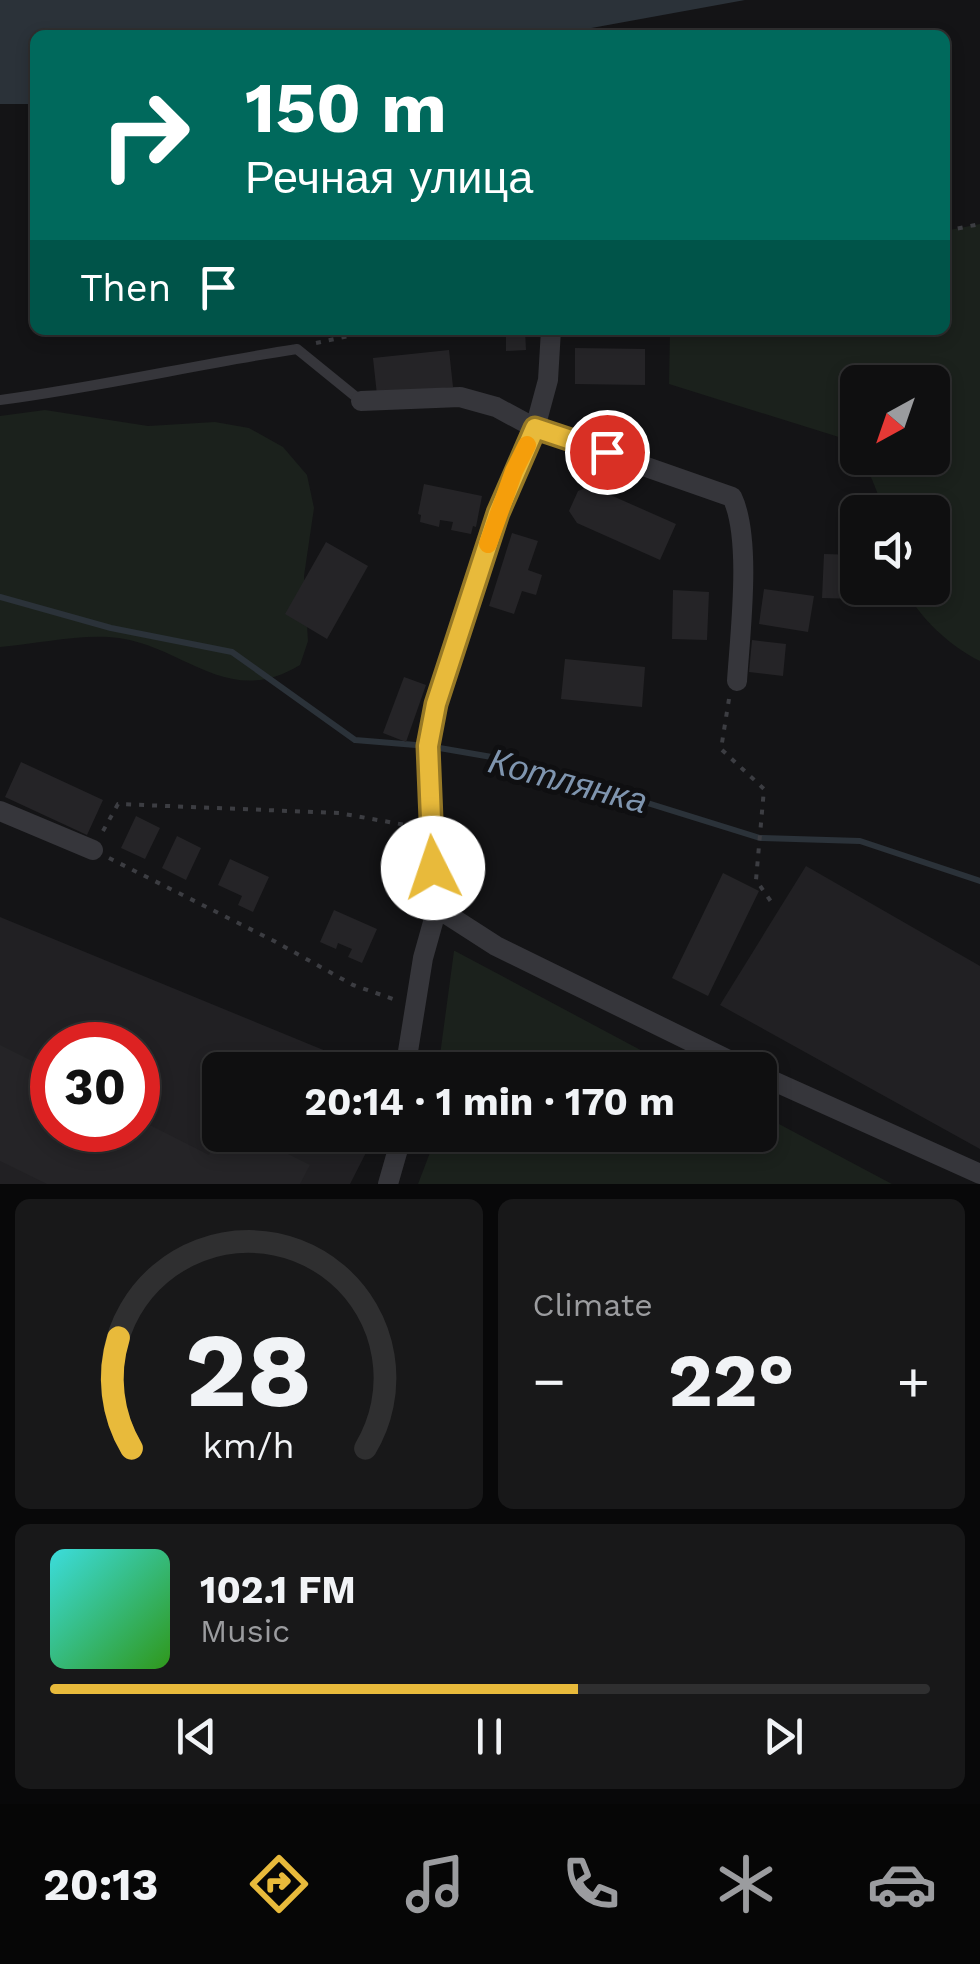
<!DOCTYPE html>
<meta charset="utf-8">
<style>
:root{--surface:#0f0f10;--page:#181819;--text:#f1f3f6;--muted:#9b9c9f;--line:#2f2f30;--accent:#e8ba3b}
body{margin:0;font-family:"Work Sans",sans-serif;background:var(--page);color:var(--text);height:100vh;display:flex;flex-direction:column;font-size:38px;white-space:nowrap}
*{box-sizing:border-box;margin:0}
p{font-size:32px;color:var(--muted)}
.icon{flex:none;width:55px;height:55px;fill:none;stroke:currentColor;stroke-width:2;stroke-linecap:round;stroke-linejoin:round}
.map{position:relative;height:1184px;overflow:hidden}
.sheet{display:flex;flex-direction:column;gap:15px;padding:15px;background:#080809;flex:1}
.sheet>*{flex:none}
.top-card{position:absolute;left:30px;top:30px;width:920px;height:305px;border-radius:15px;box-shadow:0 5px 15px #0003,0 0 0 2px var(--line);background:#00695c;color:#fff;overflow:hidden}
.needle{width:65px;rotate:220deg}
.tools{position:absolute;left:840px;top:365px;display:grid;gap:20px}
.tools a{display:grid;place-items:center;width:110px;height:110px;border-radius:15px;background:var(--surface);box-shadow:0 5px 15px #0003,0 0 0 2px var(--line);font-size:50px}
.speed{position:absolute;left:30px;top:1022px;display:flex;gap:20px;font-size:50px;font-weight:700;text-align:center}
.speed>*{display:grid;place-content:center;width:130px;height:130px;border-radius:50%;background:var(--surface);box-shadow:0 5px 15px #0003,0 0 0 2px var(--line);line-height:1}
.speed .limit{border:15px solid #d22;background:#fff;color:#111}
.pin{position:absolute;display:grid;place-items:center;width:85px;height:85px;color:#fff;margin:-42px;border:5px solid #fff;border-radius:50%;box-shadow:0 2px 10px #0007}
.me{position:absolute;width:110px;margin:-55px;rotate:356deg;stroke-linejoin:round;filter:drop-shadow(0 0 8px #0008)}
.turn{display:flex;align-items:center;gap:35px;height:210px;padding:0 50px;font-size:45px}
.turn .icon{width:130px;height:130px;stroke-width:2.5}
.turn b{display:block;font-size:70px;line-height:85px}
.then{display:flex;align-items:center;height:95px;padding:0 50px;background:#0003;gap:20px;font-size:38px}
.big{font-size:75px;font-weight:700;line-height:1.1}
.sheet .tile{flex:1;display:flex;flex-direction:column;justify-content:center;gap:15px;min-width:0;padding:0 35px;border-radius:15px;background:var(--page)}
.sheet .dial{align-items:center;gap:0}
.dial svg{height:260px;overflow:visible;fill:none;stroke:var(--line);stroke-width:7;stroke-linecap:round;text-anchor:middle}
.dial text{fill:var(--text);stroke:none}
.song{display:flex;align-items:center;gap:30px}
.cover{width:120px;height:120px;border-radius:15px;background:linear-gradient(135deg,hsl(180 70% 55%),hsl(110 70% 35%))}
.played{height:10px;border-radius:5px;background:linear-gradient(90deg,var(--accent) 60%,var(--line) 60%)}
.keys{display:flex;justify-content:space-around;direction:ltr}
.heat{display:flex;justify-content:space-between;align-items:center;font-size:55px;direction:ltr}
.sheet .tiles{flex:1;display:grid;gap:15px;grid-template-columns:1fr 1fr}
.tile:last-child{grid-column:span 2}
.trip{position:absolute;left:202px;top:1052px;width:575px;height:100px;border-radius:15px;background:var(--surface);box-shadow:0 5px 15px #0003,0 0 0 2px var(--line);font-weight:700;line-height:100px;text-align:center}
.dock{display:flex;height:160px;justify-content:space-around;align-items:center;background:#060606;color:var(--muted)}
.dock .icon{width:70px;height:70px}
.dock .current{color:var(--accent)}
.dock b{font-size:45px;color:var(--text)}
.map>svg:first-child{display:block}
.built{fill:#212023;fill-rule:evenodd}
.green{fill:#1b211c}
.water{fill:#2b3239}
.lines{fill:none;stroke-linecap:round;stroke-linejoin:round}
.stream{stroke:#2b3239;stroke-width:6}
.building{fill:#252427}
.path{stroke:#3c3d42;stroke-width:4;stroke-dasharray:5 8;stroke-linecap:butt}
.service{stroke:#36363b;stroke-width:10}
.minor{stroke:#36363b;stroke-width:20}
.route-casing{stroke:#977926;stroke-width:25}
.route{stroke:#e8ba3b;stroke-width:18}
.slow{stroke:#f59e0b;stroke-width:18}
.labels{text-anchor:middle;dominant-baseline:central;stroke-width:10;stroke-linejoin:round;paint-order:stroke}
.water-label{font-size:35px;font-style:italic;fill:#7f95af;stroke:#0f0f11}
</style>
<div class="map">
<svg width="980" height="1184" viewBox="0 0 980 1184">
<rect width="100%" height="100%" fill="#141416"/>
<path class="built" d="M806,866L980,966V1149L720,1005Z
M0,917L372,1070H220V1135H375L350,1184H0ZM52,1045H138V1130H52Z"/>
<path class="green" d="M980,224V661C951,647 918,617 905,588H932V512H885L869,472L858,458H932V382H858V457L842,438L669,384L670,330H945V231Z
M45,410L148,426L215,422L249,428L283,447L307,475L314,508L304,576L308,641L300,665C225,711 181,641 109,637C74,635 35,644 0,647V416Z
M454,951H455L678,1070H438Z
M760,1114L892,1184H418L431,1150L433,1135H760Z"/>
<path class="water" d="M0,0H745L553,35H35V104H0Z"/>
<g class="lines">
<path class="stream" d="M0,597L111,628L232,652L355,740L428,746L509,760L760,838L860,841L980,881"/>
</g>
<path class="building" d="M506,330H525L526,350L506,351Z
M575,348L645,349V385L575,384Z
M449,350L453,387L377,395L373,358Z
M424,484L482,496L476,527L473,526L471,534L451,530L453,522L440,520L439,527L420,522L421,515L418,514Z
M590,486L676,524L660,560L577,523L569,511L578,491Z
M512,533L538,541L528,570L542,575L536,595L522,591L514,614L489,606Z
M326,542L368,566L327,639L285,614Z
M824,554L858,555L859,599L822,598Z
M764,589L814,596L808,632L759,624Z
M673,590L709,592L707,640L672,639Z
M752,640L786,644L783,676L749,672Z
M565,659L645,667L642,707L561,699Z
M404,677L426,685L406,742L383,733Z
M21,762L103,800L87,835L5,797Z
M136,816L160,828L145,859L121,848Z
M177,836L201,848L186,880L162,868Z
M230,859L269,877L253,912L238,905L242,896L218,885Z
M723,873L759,891L708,996L672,978Z
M334,910L377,929L362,963L348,957L352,949L338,943L336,949L320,942Z
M0,1045L52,1071V1130H138V1087L149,1092L146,1123L209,1155L219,1135H250L310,1165L300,1184H47L0,1161Z"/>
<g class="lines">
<path class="path" d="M945,231L980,224
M316,343L377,330
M729,699L721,749L764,789L756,880L772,903
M103,831L118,804L339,813L411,826
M109,858L274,941L353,985L396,1000"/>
<path class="service" d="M0,400C100,387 198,364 297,349L361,401"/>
<path class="minor" d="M361,401L460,397L496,407L535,428L732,497C752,538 740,634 737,681
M0,811L93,850
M437,908L496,946L749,1070
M405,1070L423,958L437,908L428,746L436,704L498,513L535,428L548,380L551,330
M760,1075L980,1174
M388,1184L402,1135"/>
</g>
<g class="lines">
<g class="route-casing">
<path id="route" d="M433,868L428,746L436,704L498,513L535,428L607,452"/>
</g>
<use href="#route" class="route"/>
<path class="slow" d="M488,544L514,471L527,445"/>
</g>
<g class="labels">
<g class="water-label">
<text transform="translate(568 781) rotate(15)">Котлянка</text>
</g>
</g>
</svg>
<div class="tools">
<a><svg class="needle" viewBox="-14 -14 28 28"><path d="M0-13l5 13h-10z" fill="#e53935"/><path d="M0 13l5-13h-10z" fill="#9b9c9f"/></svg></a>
<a><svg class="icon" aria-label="sound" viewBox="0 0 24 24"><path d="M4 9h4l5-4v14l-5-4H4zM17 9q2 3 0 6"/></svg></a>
</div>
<div class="speed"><div class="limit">30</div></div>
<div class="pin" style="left:607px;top:452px;background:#d93025"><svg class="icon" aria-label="arrive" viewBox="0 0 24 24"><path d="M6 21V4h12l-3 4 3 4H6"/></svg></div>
<svg class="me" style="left:433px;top:868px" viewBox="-20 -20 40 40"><circle r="19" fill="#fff"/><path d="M0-13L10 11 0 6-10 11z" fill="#e8ba3b"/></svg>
<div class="trip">20:14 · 1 min · 170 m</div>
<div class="top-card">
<div class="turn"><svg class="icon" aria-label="right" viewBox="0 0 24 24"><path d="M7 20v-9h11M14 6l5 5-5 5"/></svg><div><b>150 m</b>Речная улица</div></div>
<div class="then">Then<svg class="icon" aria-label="arrive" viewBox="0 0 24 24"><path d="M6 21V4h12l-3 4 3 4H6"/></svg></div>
</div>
</div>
<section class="sheet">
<div class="tiles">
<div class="tile dial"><svg viewBox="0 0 100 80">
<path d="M14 69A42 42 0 1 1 86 69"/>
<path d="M14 69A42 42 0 0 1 10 35" stroke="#e8ba3b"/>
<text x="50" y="56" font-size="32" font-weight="700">28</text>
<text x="50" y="72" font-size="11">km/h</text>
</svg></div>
<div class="tile"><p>Climate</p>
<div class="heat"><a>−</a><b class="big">22°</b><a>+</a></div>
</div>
<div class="tile">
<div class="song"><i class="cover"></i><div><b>102.1 FM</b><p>Music</p></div></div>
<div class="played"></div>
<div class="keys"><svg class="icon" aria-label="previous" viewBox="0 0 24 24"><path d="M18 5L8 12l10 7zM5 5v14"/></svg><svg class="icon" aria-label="pause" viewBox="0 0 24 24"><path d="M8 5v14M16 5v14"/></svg><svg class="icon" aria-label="next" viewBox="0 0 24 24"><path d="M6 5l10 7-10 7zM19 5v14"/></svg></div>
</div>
</div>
</section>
<nav class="dock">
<b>20:13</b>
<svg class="icon current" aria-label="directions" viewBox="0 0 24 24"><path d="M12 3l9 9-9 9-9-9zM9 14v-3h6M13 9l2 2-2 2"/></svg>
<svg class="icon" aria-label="music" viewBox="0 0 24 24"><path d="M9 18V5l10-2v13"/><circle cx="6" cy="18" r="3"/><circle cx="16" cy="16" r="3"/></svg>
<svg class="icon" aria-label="phone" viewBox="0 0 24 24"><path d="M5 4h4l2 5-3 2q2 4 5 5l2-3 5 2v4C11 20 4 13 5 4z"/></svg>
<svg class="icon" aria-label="climate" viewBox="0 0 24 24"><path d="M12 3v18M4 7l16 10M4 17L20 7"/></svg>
<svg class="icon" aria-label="car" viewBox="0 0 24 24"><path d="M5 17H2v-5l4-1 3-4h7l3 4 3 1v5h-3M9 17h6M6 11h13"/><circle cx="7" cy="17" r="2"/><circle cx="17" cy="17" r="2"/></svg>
</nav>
